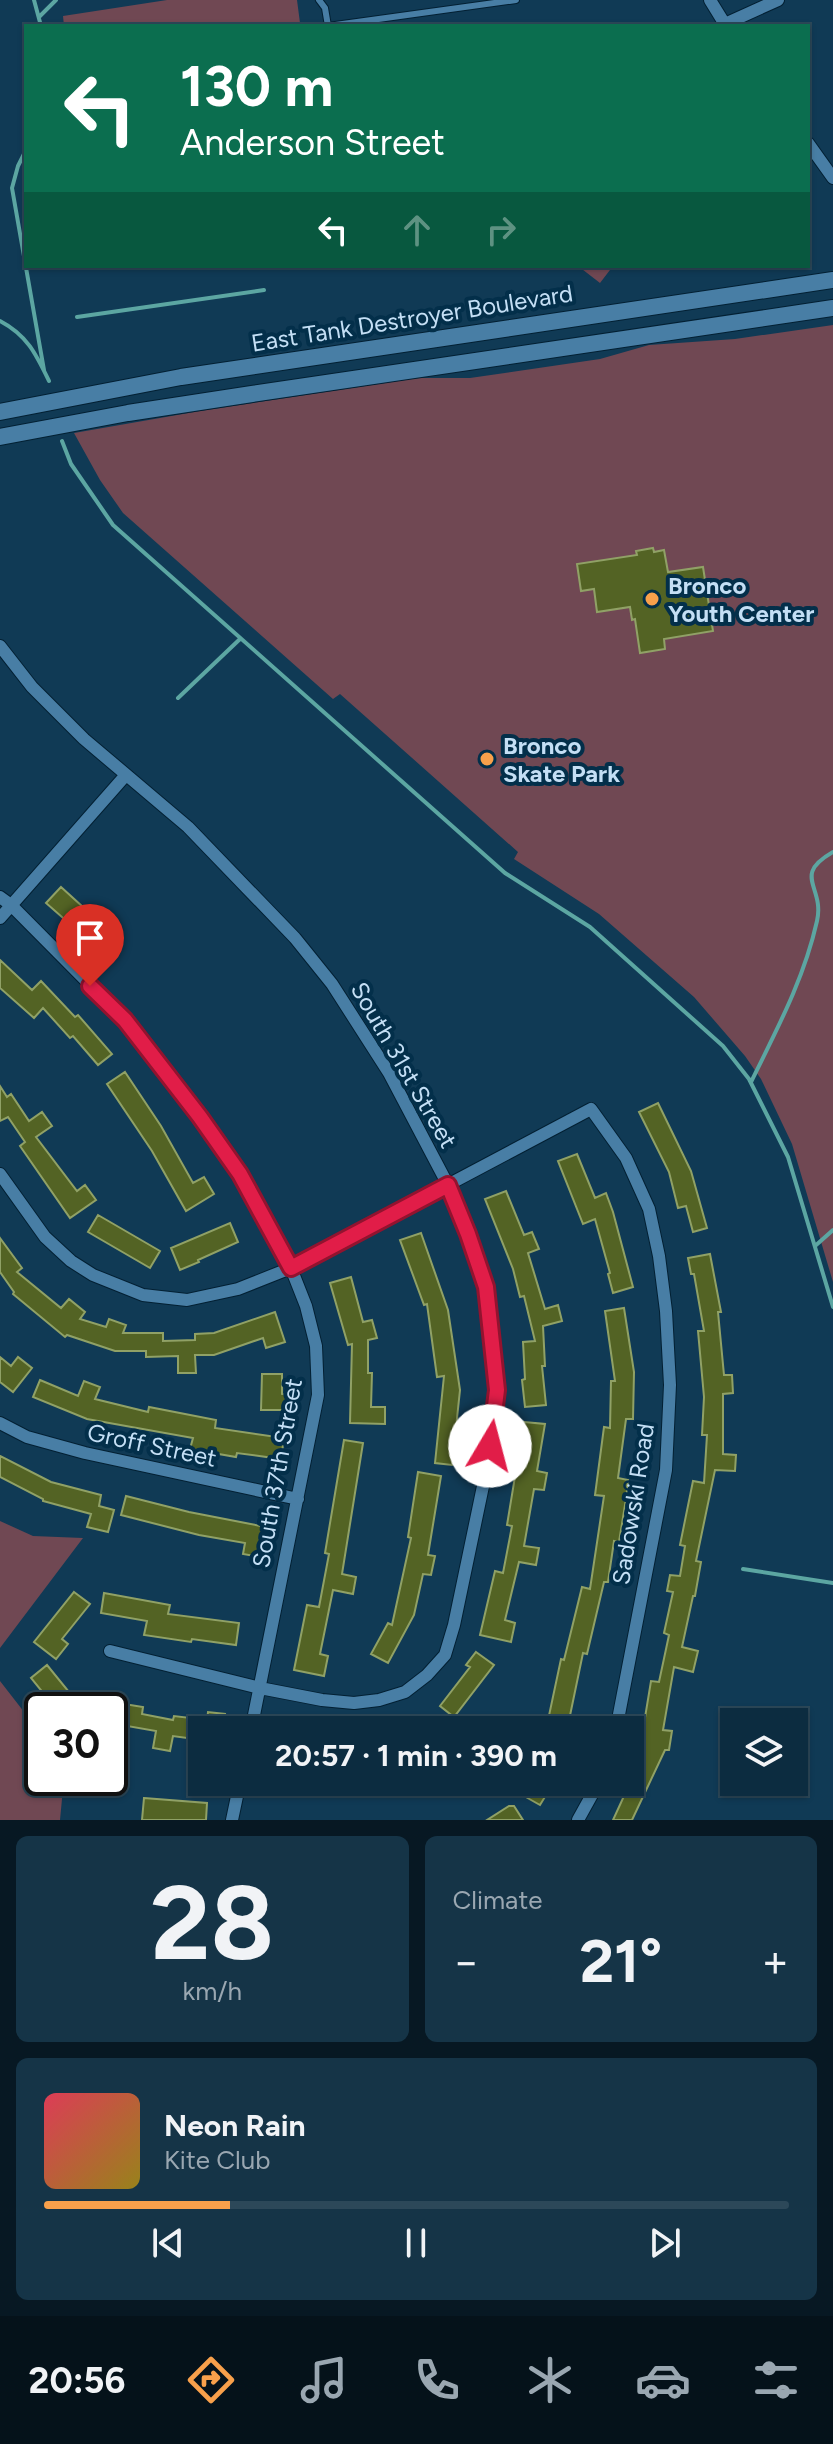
<!DOCTYPE html>
<meta charset="utf-8">
<style>
:root{--surface:#0c2c40;--page:#153447;--text:#f1f3f6;--muted:#9aa7b1;--line:#2c4859;--accent:#f8a04b}
body{margin:0;font-family:Figtree,sans-serif;background:var(--page);color:var(--text);height:100vh;display:flex;flex-direction:column;font-size:30px;white-space:nowrap}
*{box-sizing:border-box;margin:0}
p{font-size:26px;color:var(--muted)}
.icon{flex:none;width:44px;height:44px;fill:none;stroke:currentColor;stroke-width:2;stroke-linecap:round;stroke-linejoin:round}
.map{position:relative;height:1820px;overflow:hidden}
.drawer{display:flex;flex-direction:column;gap:16px;padding:16px;background:#071823;flex:1}
.drawer>*{flex:none}
.hud{position:absolute;left:24px;top:24px;width:786px;height:244px;border-radius:0px;box-shadow:0 2px 6px #0004,0 0 0 2px var(--line);background:#0b6e4f;color:#fff;overflow:hidden}
.fabs{position:absolute;left:720px;top:1708px;display:grid;gap:16px}
.fabs a{display:grid;place-items:center;width:88px;height:88px;border-radius:0px;background:var(--surface);box-shadow:0 2px 6px #0004,0 0 0 2px var(--line);font-size:40px}
.speed{position:absolute;left:24px;top:1692px;display:flex;gap:16px;font-size:40px;font-weight:700;text-align:center}
.speed>*{display:grid;place-content:center;width:104px;height:104px;border-radius:50%;background:var(--surface);box-shadow:0 2px 6px #0004,0 0 0 2px var(--line);line-height:1}
.speed .limit{border:4px solid #111;border-radius:12px;background:#fff;color:#111}
.pin{position:absolute;display:grid;place-items:center;width:68px;height:68px;color:#fff;margin:-82px -34px;border-radius:50% 50% 50% 0;rotate:-45deg;box-shadow:0 0 8px #0007}
.pin .icon{rotate:45deg}
.me{position:absolute;width:88px;margin:-44px;rotate:8deg;stroke-linejoin:round;filter:drop-shadow(0 0 6px #0008)}
.turn{display:flex;align-items:center;gap:28px;height:168px;padding:0 24px;font-size:36px}
.turn .icon{width:104px;height:104px;stroke-width:2.5}
.turn b{display:block;font-size:56px;line-height:68px}
.lanes{display:flex;align-items:center;height:76px;padding:0 24px;background:#0003;justify-content:center;gap:40px;direction:ltr}
.lanes .off{opacity:.35}
.big{font-size:60px;font-weight:700;line-height:1.1}
.drawer .widget{flex:1;display:flex;flex-direction:column;justify-content:center;gap:12px;min-width:0;padding:0 28px;border-radius:12px;background:var(--page)}
.drawer .dial{align-items:center;gap:0}
.dial b{font-size:104px;line-height:1}
.song{display:flex;align-items:center;gap:24px}
.cover{width:96px;height:96px;border-radius:12px;background:linear-gradient(135deg,hsl(350 70% 55%),hsl(50 70% 35%))}
.played{height:8px;border-radius:4px;background:linear-gradient(90deg,var(--accent) 25%,var(--line) 25%)}
.keys{display:flex;justify-content:space-around;direction:ltr}
.heat{display:flex;justify-content:space-between;align-items:center;font-size:44px;direction:ltr}
.drawer .tiles{flex:1;display:grid;gap:16px;grid-template-columns:1fr 1fr}
.widget:last-child{grid-column:span 2}
.trip{position:absolute;left:188px;top:1716px;width:456px;height:80px;border-radius:0px;background:var(--surface);box-shadow:0 2px 6px #0004,0 0 0 2px var(--line);font-weight:700;line-height:80px;text-align:center}
.dock{display:flex;height:128px;justify-content:space-around;align-items:center;background:#05121a;color:var(--muted)}
.dock .icon{width:56px;height:56px}
.dock .current{color:var(--accent)}
.dock b{font-size:36px;color:var(--text)}
.map>svg:first-child{display:block}
.green{fill:#704853}
.lines{fill:none;stroke-linecap:round;stroke-linejoin:round}
.stream{stroke:#5ca6a2;stroke-width:4}
.building{fill:#536324;stroke:#90a166;stroke-width:2}
.service-casing{stroke:#032033;stroke-width:8}
.minor-casing{stroke:#032033;stroke-width:14}
.tertiary-casing{stroke:#032033;stroke-width:18}
.service{stroke:#487ea5;stroke-width:6}
.minor{stroke:#487ea5;stroke-width:12}
.tertiary{stroke:#487ea5;stroke-width:16}
.route-casing{stroke:#92132f;stroke-width:20}
.route{stroke:#e11d48;stroke-width:14}
.poi-dot{fill:#f8a04b;stroke:#032f4a;stroke-width:3}
.labels{text-anchor:middle;dominant-baseline:central;stroke-width:8;stroke-linejoin:round;paint-order:stroke}
.street-label{font-size:24px;fill:#c4dff5;stroke:#032f4a}
.poi-label{font-size:24px;font-weight:bold;fill:#c4dff5;stroke:#032f4a;text-anchor:start}
</style>
<div class="map">
<svg width="833" height="1820" viewBox="0 0 833 1820">
<rect width="100%" height="100%" fill="#103a55"/>
<path class="green" d="M167,0H297L300,23L276,26H64L63,16Z
M578,266H613L600,283Z
M833,325V1282L792,1144L761,1079L745,1056L694,997L599,914L514,859L518,852L340,694L333,699L123,513L100,480L74,433L200,411L418,378H470L600,359L649,345L735,339Z
M0,1521L33,1536L83,1538L0,1648Z
M0,1681L42,1735V1778H64L60,1820H0Z"/>
<g class="lines">
<path class="stream" d="M34,0L41,26
M39,17L56,0
M26,150L18,166L12,188L44,370
M77,317L264,290
M0,321C27,335 36,354 49,381
M62,441L71,464L113,525L505,873L590,927L723,1046L749,1079L788,1157L833,1307
M178,698L240,639
M751,1082C777,1029 804,979 817,921C825,886 791,876 833,852
M815,1246L833,1230
M743,1569L833,1583"/>
</g>
<path class="building" d="M653,548L654,552L664,550L668,572L703,567L713,631L664,639L665,649L640,653L635,619L632,620L630,607L597,612L594,589L581,591L577,564L637,555L636,551Z
M61,887L94,917L101,910L116,923L95,946L46,903Z
M0,960L32,990L41,981L75,1017L78,1015L112,1054L98,1065L73,1036L70,1038L43,1008L34,1018L0,988Z
M125,1072L161,1126L193,1183L204,1177L214,1194L186,1211L152,1151L107,1084Z
M0,1086L7,1097L11,1094L29,1121L42,1112L52,1126L36,1137L77,1191L85,1185L96,1200L70,1218L20,1146L25,1142L8,1117L0,1121Z
M658,1103L691,1171L707,1228L693,1232L686,1206L678,1208L669,1172L639,1112Z
M577,1154L595,1198L606,1193L613,1212L633,1287L613,1293L608,1274L610,1273L595,1219L583,1224L558,1161Z
M506,1191L524,1235L532,1232L539,1249L528,1253L545,1309L558,1305L562,1321L543,1326L545,1366H542L546,1405L525,1407L522,1380L525,1379L523,1342L535,1341L524,1296L520,1297L513,1269L485,1199Z
M98,1215L160,1251L150,1268L88,1232Z
M230,1223L238,1242L198,1260L199,1262L180,1270L171,1248Z
M421,1233L448,1310L460,1390L452,1465L435,1463L444,1376L437,1377L427,1304L424,1305L400,1240Z
M0,1238L22,1268L17,1272L61,1308L69,1299L85,1312L80,1319L106,1327L109,1319L126,1325L123,1333H163V1341L195,1340V1334L214,1333L275,1312L285,1342L266,1348L263,1338L214,1355H195L196,1373H178V1356L146,1357V1351H115L67,1335L65,1337L13,1294L14,1292L0,1272Z
M710,1254L721,1312H718L724,1375H732L733,1393L723,1394V1454L736,1455L735,1471L715,1470L696,1561L701,1562L695,1596H693L682,1647L698,1651L693,1672L674,1667L663,1730L672,1731L669,1750H665L632,1820H613L630,1783V1773L639,1754L651,1681L659,1682L669,1635L664,1633L673,1592L667,1591L670,1575L680,1576L685,1546L680,1545L693,1481L704,1483L707,1435H702L704,1397L698,1331H704L694,1274H691L688,1258Z
M351,1277L363,1322L372,1320L377,1338L368,1340V1373H372L371,1407H385V1424L350,1423L352,1344L348,1345L330,1283Z
M624,1308L634,1372L633,1419H626L618,1478L628,1480L626,1499L619,1542L614,1541L608,1582H604L587,1654L583,1653L567,1730L547,1725L561,1659L564,1660L582,1587L590,1589L604,1496L595,1495L604,1427L610,1428L611,1381H615L605,1311Z
M0,1357L11,1366L18,1357L32,1368L13,1392L0,1382Z
M262,1374H282V1394L288,1395V1410H261Z
M40,1380L78,1396L84,1381L100,1387L95,1399L148,1412L149,1407L216,1420L215,1428L284,1438L281,1459L237,1453L236,1457L190,1449L193,1438L87,1419L33,1397Z
M524,1422L545,1424L537,1471L547,1473L544,1490L534,1489L524,1546L539,1548L536,1565L519,1562L505,1620L515,1623L511,1642L480,1635L495,1571L503,1573L512,1526L507,1525Z
M344,1440L363,1443L342,1574L356,1577L353,1594L333,1590L320,1654L328,1656L324,1676L294,1670L307,1605L319,1607L329,1554L325,1553Z
M0,1456L51,1482L101,1495L99,1506L114,1510L108,1532L87,1527L91,1514L43,1501V1499L0,1477Z
M418,1472L441,1476L428,1555L435,1556L431,1575L423,1574L414,1615L388,1663L371,1654L388,1623L392,1625L411,1538L408,1537Z
M126,1496L189,1512L266,1527L261,1557L243,1554L245,1543L199,1535L121,1515Z
M74,1592L90,1604L62,1639L68,1644L56,1659L34,1642Z
M104,1593L170,1605L168,1614L239,1623L236,1645L192,1639L191,1642L144,1635L147,1621L101,1613Z
M476,1652L494,1665L454,1717L440,1706L470,1667L466,1665Z
M47,1665L77,1702L88,1694L101,1710H57L31,1678Z
M112,1702L143,1707L142,1714L173,1720L174,1716L207,1720L208,1712L225,1714L224,1722L231,1723L230,1730H202V1740L173,1736L170,1751L153,1748L156,1731L110,1723Z
M533,1782H554L540,1805L524,1796Z
M144,1798L207,1803L206,1820H142Z
M509,1806H514L523,1820H487Z"/>
<g class="lines">
<g class="service-casing">
<path id="service" d="M319,0L325,8L328,26L516,0"/>
</g>
<g class="minor-casing">
<path id="minor" d="M710,0L726,26
M725,24L778,0
M808,143L833,178
M0,646L32,687L84,739L188,827L295,938L332,984L389,1073L448,1185L468,1234L486,1287L493,1336L497,1390L487,1467L454,1625L445,1655L427,1675L405,1692L379,1700L354,1703L322,1700L260,1688L110,1651
M0,897L11,905L125,1020L200,1117L240,1174L291,1268L306,1306L316,1346L318,1395L251,1730
M0,918L125,776
M0,1174L45,1237L71,1261L93,1275L143,1295L187,1300L238,1289L291,1268L591,1109L626,1158L649,1209L659,1256L666,1311L670,1385L666,1470L616,1730
M0,1423L27,1437L85,1453L298,1499
M232,1820L240,1782
M578,1820L599,1782"/>
</g>
<g class="tertiary-casing">
<path id="tertiary" d="M0,412L181,377L833,280
M0,437L128,413L252,394L833,308"/>
</g>
<use href="#service" class="service"/>
<use href="#minor" class="minor"/>
<use href="#tertiary" class="tertiary"/>
</g>
<g class="lines">
<g class="route-casing">
<path id="route" d="M90,986L125,1020L200,1117L240,1174L291,1268L448,1185L468,1234L486,1287L497,1390L490,1446"/>
</g>
<use href="#route" class="route"/>
</g>
<g class="poi-dot">
<circle cx="652" cy="599" r="8"/>
<circle cx="487" cy="759" r="8"/>
</g>
<g class="labels">
<g class="street-label">
<text transform="translate(412 318) rotate(-9)">East Tank Destroyer Boulevard</text>
<text transform="translate(404 1065) rotate(60)">South 31st Street</text>
<text transform="translate(152 1445) rotate(12)">Groff Street</text>
<text transform="translate(277 1473) rotate(-80)">South 37th Street</text>
<text transform="translate(633 1504) rotate(-81)">Sadowski Road</text>
</g>
<g class="poi-label">
<text x="668" y="585">Bronco<tspan x="668" dy="28">Youth Center</tspan></text>
<text x="503" y="745">Bronco<tspan x="503" dy="28">Skate Park</tspan></text>
</g>
</g>
</svg>
<div class="fabs">
<a><svg class="icon" aria-label="layers" viewBox="0 0 24 24"><path d="M12 4l9 5-9 5-9-5zM3 14l9 5 9-5"/></svg></a>
</div>
<div class="speed"><div class="limit">30</div></div>
<div class="pin" style="left:90px;top:986px;background:#d93025"><svg class="icon" aria-label="arrive" viewBox="0 0 24 24"><path d="M6 21V4h12l-3 4 3 4H6"/></svg></div>
<svg class="me" style="left:490px;top:1446px" viewBox="-20 -20 40 40"><circle r="19" fill="#fff"/><path d="M0-13L10 11 0 6-10 11z" fill="#e11d48"/></svg>
<div class="trip">20:57 · 1 min · 390 m</div>
<div class="hud">
<div class="turn"><svg class="icon" aria-label="left" viewBox="0 0 24 24"><path d="M17 20v-9H6M10 6l-5 5 5 5"/></svg><div><b>130 m</b>Anderson Street</div></div>
<div class="lanes"><svg class="icon" aria-label="left" viewBox="0 0 24 24"><path d="M17 20v-9H6M10 6l-5 5 5 5"/></svg><svg class="icon off" aria-label="ahead" viewBox="0 0 24 24"><path d="M12 20V5M6 11l6-6 6 6"/></svg><svg class="icon off" aria-label="right" viewBox="0 0 24 24"><path d="M7 20v-9h11M14 6l5 5-5 5"/></svg></div>
</div>
</div>
<section class="drawer">
<div class="tiles">
<div class="widget dial"><b>28</b><p>km/h</p></div>
<div class="widget"><p>Climate</p>
<div class="heat"><a>−</a><b class="big">21°</b><a>+</a></div>
</div>
<div class="widget">
<div class="song"><i class="cover"></i><div><b>Neon Rain</b><p>Kite Club</p></div></div>
<div class="played"></div>
<div class="keys"><svg class="icon" aria-label="previous" viewBox="0 0 24 24"><path d="M18 5L8 12l10 7zM5 5v14"/></svg><svg class="icon" aria-label="pause" viewBox="0 0 24 24"><path d="M8 5v14M16 5v14"/></svg><svg class="icon" aria-label="next" viewBox="0 0 24 24"><path d="M6 5l10 7-10 7zM19 5v14"/></svg></div>
</div>
</div>
</section>
<nav class="dock">
<b>20:56</b>
<svg class="icon current" aria-label="directions" viewBox="0 0 24 24"><path d="M12 3l9 9-9 9-9-9zM9 14v-3h6M13 9l2 2-2 2"/></svg>
<svg class="icon" aria-label="music" viewBox="0 0 24 24"><path d="M9 18V5l10-2v13"/><circle cx="6" cy="18" r="3"/><circle cx="16" cy="16" r="3"/></svg>
<svg class="icon" aria-label="phone" viewBox="0 0 24 24"><path d="M5 4h4l2 5-3 2q2 4 5 5l2-3 5 2v4C11 20 4 13 5 4z"/></svg>
<svg class="icon" aria-label="climate" viewBox="0 0 24 24"><path d="M12 3v18M4 7l16 10M4 17L20 7"/></svg>
<svg class="icon" aria-label="car" viewBox="0 0 24 24"><path d="M5 17H2v-5l4-1 3-4h7l3 4 3 1v5h-3M9 17h6M6 11h13"/><circle cx="7" cy="17" r="2"/><circle cx="17" cy="17" r="2"/></svg>
<svg class="icon" aria-label="filters" viewBox="0 0 24 24"><path d="M4 7h16M4 17h16"/><circle cx="9" cy="7" r="2"/><circle cx="15" cy="17" r="2"/></svg>
</nav>
